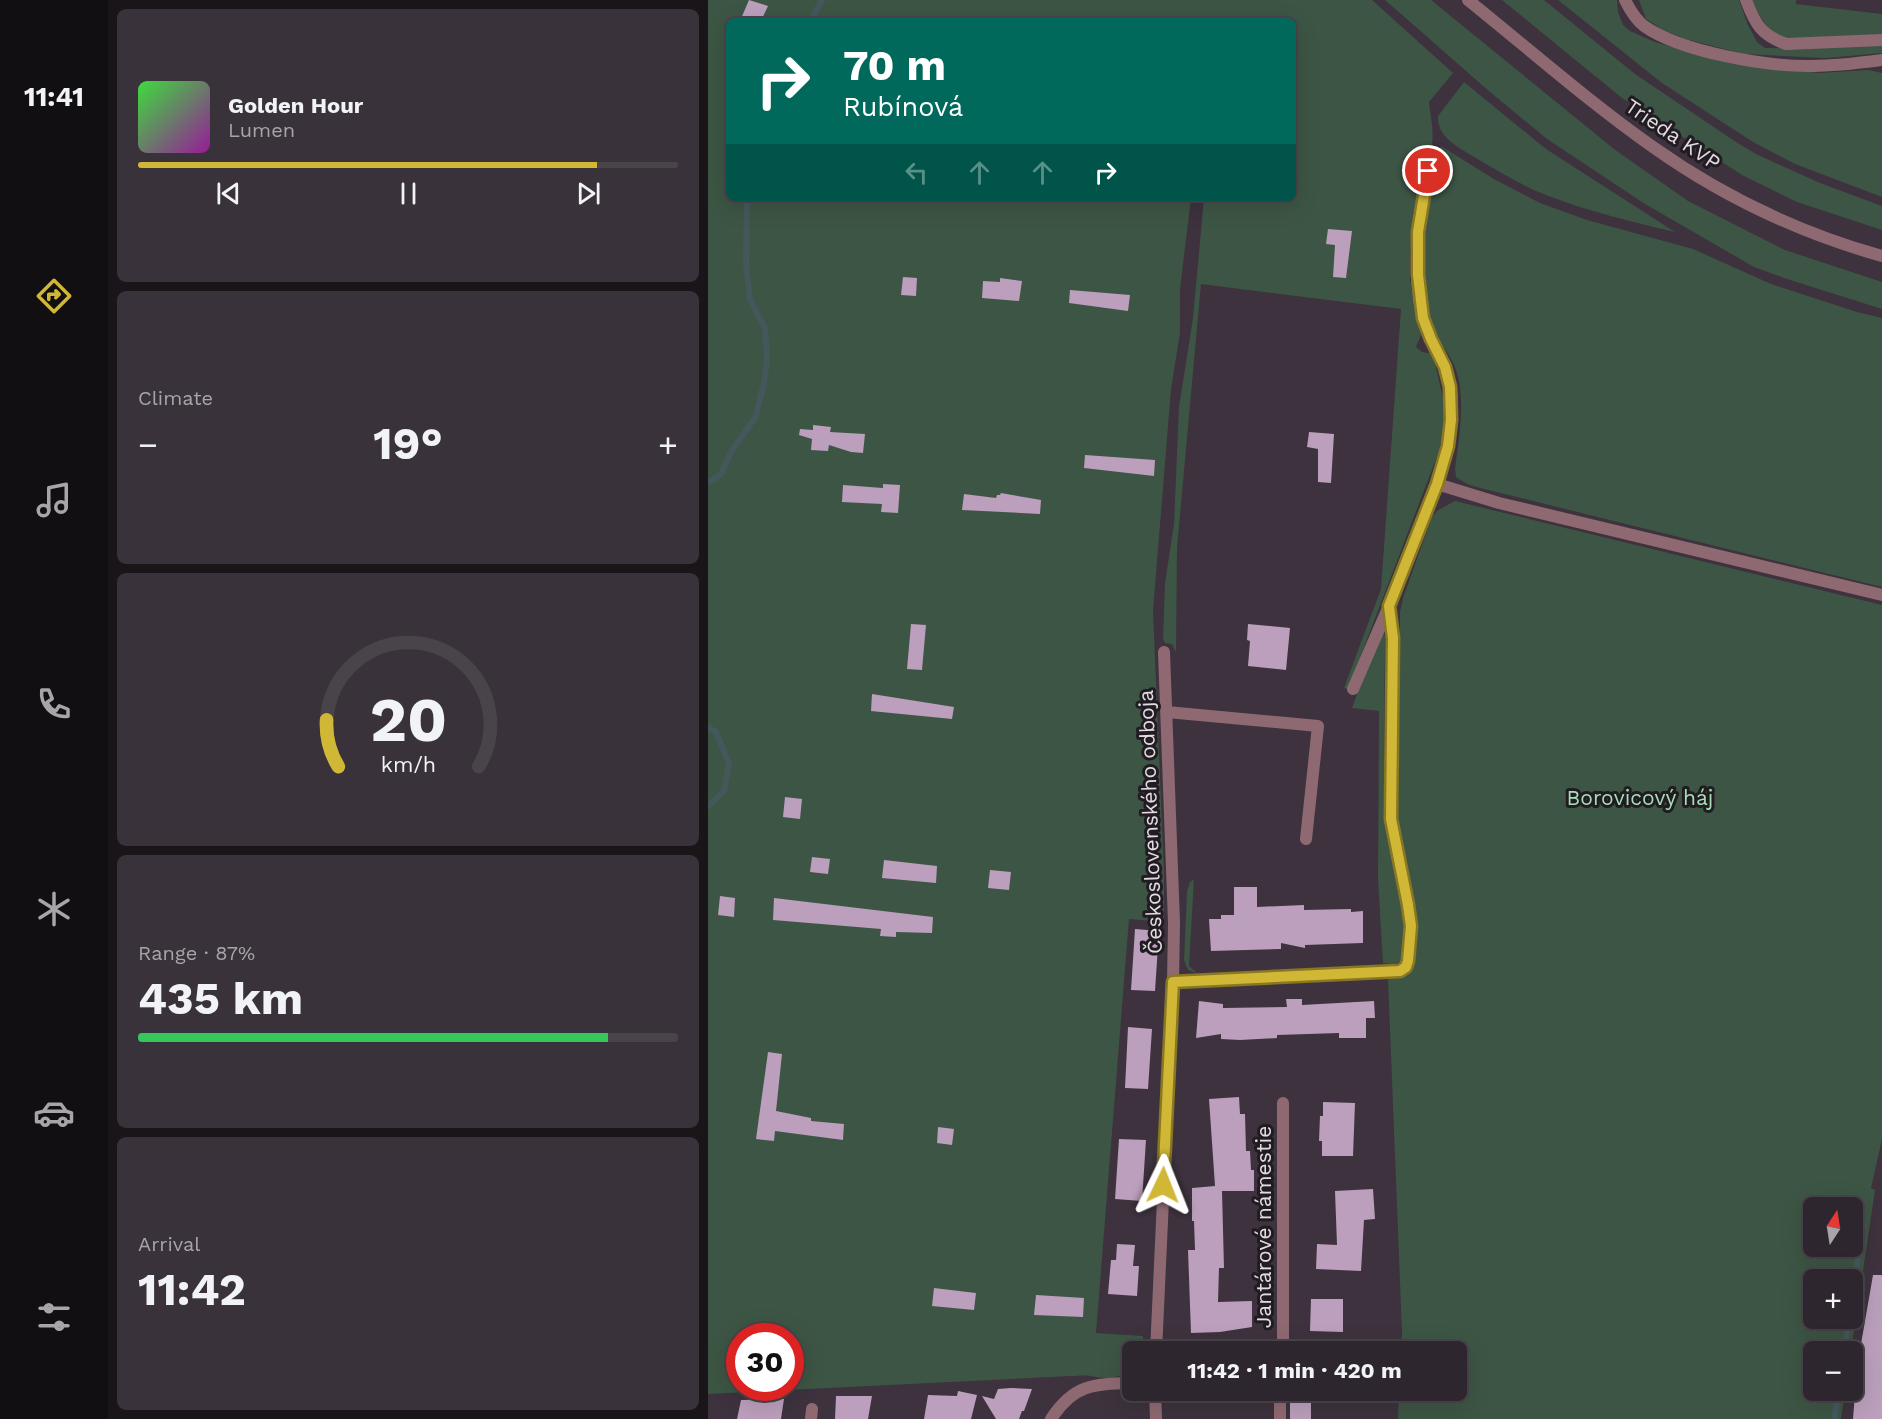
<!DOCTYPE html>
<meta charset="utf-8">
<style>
:root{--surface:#2e262e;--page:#3a323a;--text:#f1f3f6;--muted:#a7a5aa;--line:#49434a;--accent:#d1b736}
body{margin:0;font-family:"Work Sans",sans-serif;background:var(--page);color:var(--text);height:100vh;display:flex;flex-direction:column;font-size:22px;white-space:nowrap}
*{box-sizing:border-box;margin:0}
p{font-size:20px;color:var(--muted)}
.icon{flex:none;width:33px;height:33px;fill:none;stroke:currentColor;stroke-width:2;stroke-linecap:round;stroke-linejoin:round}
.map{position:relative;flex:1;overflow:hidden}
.panel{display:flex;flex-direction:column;gap:9px;padding:9px;background:#191519;width:600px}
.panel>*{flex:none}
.top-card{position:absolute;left:18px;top:18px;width:570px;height:183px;border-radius:9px;box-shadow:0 6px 24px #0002,0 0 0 2px var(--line);background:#00695c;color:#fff;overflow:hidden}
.needle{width:39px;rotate:12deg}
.buttons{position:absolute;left:1095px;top:1197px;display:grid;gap:12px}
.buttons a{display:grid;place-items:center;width:60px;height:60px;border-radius:9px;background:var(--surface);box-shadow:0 6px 24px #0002,0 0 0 2px var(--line);font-size:30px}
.speed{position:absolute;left:18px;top:1323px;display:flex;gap:12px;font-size:30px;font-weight:700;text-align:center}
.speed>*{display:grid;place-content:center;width:78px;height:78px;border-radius:50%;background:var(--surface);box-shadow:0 6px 24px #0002,0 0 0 2px var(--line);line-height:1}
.speed .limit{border:9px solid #d22;background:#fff;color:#111}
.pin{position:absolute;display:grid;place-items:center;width:51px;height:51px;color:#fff;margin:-26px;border:3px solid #fff;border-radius:50%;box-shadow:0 2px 6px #0007}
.me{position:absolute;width:66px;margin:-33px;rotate:2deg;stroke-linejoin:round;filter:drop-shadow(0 0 4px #0008)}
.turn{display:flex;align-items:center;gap:21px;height:126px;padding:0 18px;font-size:27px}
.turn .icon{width:78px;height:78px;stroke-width:2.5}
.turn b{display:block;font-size:42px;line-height:51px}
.lanes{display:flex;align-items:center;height:57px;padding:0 18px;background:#0003;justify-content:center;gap:30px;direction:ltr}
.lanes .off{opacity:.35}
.big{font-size:45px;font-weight:700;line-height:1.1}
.panel .widget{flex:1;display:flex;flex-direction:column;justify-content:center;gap:9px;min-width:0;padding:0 21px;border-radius:9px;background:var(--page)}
.panel .dial{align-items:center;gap:0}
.dial svg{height:156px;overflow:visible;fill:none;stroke:var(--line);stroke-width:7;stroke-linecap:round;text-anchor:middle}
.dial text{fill:var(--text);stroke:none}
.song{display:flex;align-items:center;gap:18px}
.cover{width:72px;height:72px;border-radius:9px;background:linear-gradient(135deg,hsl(120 70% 55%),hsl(300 70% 35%))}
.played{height:6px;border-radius:3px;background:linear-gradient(90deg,var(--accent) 85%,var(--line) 85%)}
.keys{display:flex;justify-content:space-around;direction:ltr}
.heat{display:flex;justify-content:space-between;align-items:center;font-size:33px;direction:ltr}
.charge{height:9px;border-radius:4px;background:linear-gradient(90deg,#34c759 87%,var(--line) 0)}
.trip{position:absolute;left:414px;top:1341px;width:345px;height:60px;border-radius:9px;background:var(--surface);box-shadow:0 6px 24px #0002,0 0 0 2px var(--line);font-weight:700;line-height:60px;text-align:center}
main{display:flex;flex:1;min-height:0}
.tab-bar{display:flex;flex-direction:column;width:108px;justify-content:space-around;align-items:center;background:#120f12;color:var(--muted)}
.tab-bar .icon{width:42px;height:42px}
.tab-bar .active{color:var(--accent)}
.tab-bar b{font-size:27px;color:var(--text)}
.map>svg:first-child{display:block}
.green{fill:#3d5544;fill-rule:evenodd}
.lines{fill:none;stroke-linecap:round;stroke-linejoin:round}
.stream{stroke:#44585c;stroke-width:6}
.building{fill:#bb9fbc}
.service{stroke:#8f6971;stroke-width:12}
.minor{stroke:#8f6971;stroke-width:12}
.tertiary{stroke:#8f6971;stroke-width:12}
.route-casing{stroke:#887723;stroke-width:15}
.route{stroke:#d1b736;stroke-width:10}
.labels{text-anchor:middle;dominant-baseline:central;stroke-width:6;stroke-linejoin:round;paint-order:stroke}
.street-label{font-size:21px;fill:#e2dbe2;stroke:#211c21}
.park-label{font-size:21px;fill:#a6dfb7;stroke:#211c21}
</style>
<main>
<nav class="tab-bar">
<b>11:41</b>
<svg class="icon active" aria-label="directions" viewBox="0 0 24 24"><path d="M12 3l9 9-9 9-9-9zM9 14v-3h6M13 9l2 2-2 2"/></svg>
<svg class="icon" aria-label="music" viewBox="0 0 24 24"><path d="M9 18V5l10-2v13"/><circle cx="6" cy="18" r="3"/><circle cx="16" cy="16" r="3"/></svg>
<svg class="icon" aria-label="phone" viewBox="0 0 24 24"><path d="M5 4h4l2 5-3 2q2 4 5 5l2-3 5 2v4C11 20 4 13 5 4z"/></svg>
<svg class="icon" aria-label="climate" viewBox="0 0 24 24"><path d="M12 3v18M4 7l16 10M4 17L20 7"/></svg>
<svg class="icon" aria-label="car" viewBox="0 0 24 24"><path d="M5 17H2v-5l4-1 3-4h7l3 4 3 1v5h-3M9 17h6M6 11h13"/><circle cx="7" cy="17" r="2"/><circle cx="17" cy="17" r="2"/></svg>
<svg class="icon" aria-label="filters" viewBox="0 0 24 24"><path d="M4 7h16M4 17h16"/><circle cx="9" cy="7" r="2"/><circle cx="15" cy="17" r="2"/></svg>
</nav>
<section class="panel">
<div class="widget">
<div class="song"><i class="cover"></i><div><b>Golden Hour</b><p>Lumen</p></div></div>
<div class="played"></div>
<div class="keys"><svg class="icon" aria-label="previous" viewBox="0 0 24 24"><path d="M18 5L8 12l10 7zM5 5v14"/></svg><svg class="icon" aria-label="pause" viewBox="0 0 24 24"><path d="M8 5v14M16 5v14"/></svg><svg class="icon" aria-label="next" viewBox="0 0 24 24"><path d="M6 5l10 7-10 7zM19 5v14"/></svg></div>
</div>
<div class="widget"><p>Climate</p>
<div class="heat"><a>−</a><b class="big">19°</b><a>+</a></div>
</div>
<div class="widget dial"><svg viewBox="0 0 100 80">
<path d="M14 69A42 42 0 1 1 86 69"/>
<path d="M14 69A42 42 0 0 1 8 45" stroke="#d1b736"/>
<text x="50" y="56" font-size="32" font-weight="700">20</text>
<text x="50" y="72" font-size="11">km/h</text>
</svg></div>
<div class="widget"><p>Range · 87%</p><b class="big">435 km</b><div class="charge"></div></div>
<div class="widget"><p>Arrival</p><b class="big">11:42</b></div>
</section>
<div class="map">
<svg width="1174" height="1419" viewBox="0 0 1174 1419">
<rect width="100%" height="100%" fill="#3d323d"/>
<path class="green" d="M0,0H664L745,73L721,102C723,124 731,146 714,163L702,253V280L713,335L708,347L714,352L725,354L737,407L735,435L730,454L640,689L636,688L673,589L693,309L493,284L469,548L468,652L464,644L457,643L455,639L457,583L466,524L471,407L485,318L496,198H585V21H21V198H483L472,289V333L463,389L445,611L456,873V922L421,919L388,1333L435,1336L434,1351L424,1352V1368C412,1380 397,1379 383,1376C377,1375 369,1376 363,1376L0,1394ZM32,1336H82V1388H32Z
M677,0H723L906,149L980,201L1077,250L1174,282V309L1079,279L1046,267L937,204L839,139L782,92Z
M794,0H836L927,74L1031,144L1050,155L1112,183L1174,206V230L1089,202L1034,175L914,98Z
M850,0H909L910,12L915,25L922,31L947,42L1007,59L1110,73L1160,70L1174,73V197L1087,164L1045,142L954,83Z
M931,0H1031L1040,25L1049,42L1057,48H1101L1174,44V53L1118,58L1035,54L978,39L955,30L938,19Z
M1044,0H1088V4L1174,14V36C1153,37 1088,45 1072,37C1059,31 1049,12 1044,0Z
M756,82L838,149L967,232C924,222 879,211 838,195C814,186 790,171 768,158C752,148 729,138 730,116Z
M733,146L786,179L832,203L879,220L985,249L1063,284L1149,312L1174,318V587L772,488L759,484L748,477L747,469C751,438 759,394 746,365C739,347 723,336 719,317C706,261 720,200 733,146Z
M747,501L1174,605V1139L1163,1188L1167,1190L1143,1351L1106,1352V1390L1137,1391L1133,1419H690L691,1391L748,1390V1352L693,1351L694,1332L680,979L696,976L704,969L708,953L709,931L705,894L690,825L692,612L695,598L724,517L730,510ZM1106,1208H1144V1246H1106ZM1106,1280H1144V1318H1106Z
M675,633L677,636C677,696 674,758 678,819C681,863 702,906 699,950C697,964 687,965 675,963L670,880L671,711L644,708L666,647Z
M486,879L481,966L489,973L480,970L476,960L479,891L482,882Z"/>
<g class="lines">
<path class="stream" d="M103,21L114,0
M0,483L13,474L23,452L48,416L56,383L59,358L57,328L42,300L38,263L39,198
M0,727L8,732L21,764L16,791L0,806
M1144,1297L1155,1224
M1136,1352L1141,1318
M1126,1419L1131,1390"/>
</g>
<path class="building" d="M41,0L60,6L53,21H32Z
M620,229L644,231L638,278L625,277L627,245L618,244Z
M195,277L209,278L208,296L193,295Z
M292,278L314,281L311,301L274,298L275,281L292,282Z
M362,290L422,295L420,311L361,303Z
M105,425L123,427L122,432L157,434L155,453L143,452L121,445L120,451L103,450L104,439L91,435L92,429L105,430Z
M601,432L626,434L623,483L610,482V449L599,447Z
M377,455L447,460L446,476L376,468Z
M175,484L192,485L190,513L173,512L174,504L134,502L135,485L175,488Z
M293,493L333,500L332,514L254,510L256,494L288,498L289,495H292Z
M203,624L218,625L214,670L199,669Z
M540,624L582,628L578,670L540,666L542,641L539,640Z
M164,694L246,707L244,719L163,711Z
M77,797L94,799L92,819L75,817Z
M104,857L122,859L120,874L102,872Z
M176,860L229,866L228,883L174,878Z
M282,870L303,872L301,890L280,888Z
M526,887H549V907L596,905V910L643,909V912L655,911V943L597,945V948L573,943V949L503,951L501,919H513V915H526Z
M12,896L27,898L26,917L10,915Z
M66,898L225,917L224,933L188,932V937L172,936L173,929L65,920Z
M427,929L451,931L447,991L423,990Z
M578,999H594V1005L666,1001L667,1018H658V1038H631V1033L569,1035V1038L532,1040L513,1039V1034L488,1038L491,1001L515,1004V1008L579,1007Z
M420,1027L444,1029L440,1089L417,1088Z
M60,1052L74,1054L68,1111L103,1118V1121L136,1124L135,1140L67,1131L66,1141L48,1139Z
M531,1097L532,1114H537L538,1151H542L543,1170H546V1191H514L516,1268H511L510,1302L544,1301V1327L512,1332L483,1333L480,1250H487L486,1221H484V1188L507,1186L501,1099Z
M615,1102L647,1103L645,1156H614V1141H611L612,1116H615Z
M230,1127L246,1129L244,1145L229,1143Z
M411,1139L438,1140L434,1201L407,1199Z
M665,1189L667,1219L656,1220L653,1271L608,1269L609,1244L629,1245L627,1191Z
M409,1244L427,1245L425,1266H431L429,1296L400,1294L403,1260H408Z
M1165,1275H1174V1419H1145L1149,1367Z
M226,1288L268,1293L266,1310L224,1306Z
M328,1295L376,1298L375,1317L326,1315Z
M603,1299H635V1332L602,1331Z
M303,1388L324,1389L316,1411H314L311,1419H288L274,1396L286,1399L290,1389Z
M250,1391L269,1395L263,1419H216L220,1395L249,1396Z
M128,1396H164L160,1419H127Z
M76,1399L73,1419H29L33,1400Z
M603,1402V1419H582V1403Z"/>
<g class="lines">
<path class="service" d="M917,0C922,10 927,19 936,26C973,52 1060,67 1105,66C1128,66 1151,63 1174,60
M1038,0C1047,24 1053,35 1078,44L1174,40
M720,171C711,222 701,278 718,329C723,342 731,354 737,367
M459,712L610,726L598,839"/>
<path class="minor" d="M729,484L791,503L1174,595
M645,689L681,606
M465,982L692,971L698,967L701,961L703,926L701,905L683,819L685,638L681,606L729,484L740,446L744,397L737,367
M575,1103V1352
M448,1352L465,982L466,923L456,652
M447,1390L448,1419
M572,1390V1419
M103,1419L104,1409
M343,1419C366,1384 386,1384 424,1383"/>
<path class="tertiary" d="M760,0C821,49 881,102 945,147C1014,196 1092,233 1174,256"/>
</g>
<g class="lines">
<g class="route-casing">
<path id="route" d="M455,1185L465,982L692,971L698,967L700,961L703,926L700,905L683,819L685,638L681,606L729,484L740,446L743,420L742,387L737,367L723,339L715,318L710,275V232L720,171"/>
</g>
<use href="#route" class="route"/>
</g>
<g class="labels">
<g class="street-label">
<text transform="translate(965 134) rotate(34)">Trieda KVP</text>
<text transform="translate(442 822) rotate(-92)">Československého odboja</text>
<text transform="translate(555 1227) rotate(-90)">Jantárové námestie</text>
</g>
<g class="park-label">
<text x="932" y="797">Borovicový háj</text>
</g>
</g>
</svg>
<div class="buttons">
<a><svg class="needle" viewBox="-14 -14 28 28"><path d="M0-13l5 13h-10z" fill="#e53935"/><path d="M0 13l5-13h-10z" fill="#a7a5aa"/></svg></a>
<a>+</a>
<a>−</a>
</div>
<div class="speed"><div class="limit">30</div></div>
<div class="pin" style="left:720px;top:171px;background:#d93025"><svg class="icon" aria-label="arrive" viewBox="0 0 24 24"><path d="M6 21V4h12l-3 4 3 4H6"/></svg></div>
<svg class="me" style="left:455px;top:1185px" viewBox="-20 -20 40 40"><path d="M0-17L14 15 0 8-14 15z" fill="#d1b736" stroke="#fff" stroke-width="4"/></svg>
<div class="trip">11:42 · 1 min · 420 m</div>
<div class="top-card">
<div class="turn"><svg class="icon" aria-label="right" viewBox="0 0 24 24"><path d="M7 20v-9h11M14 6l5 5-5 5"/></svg><div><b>70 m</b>Rubínová</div></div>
<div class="lanes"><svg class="icon off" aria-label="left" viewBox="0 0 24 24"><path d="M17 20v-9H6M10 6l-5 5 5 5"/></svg><svg class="icon off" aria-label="ahead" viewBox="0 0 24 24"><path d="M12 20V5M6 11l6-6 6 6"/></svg><svg class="icon off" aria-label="ahead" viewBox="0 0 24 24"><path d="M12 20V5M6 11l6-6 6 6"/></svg><svg class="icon" aria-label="right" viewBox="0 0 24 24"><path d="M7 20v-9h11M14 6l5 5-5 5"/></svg></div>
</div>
</div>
</main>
